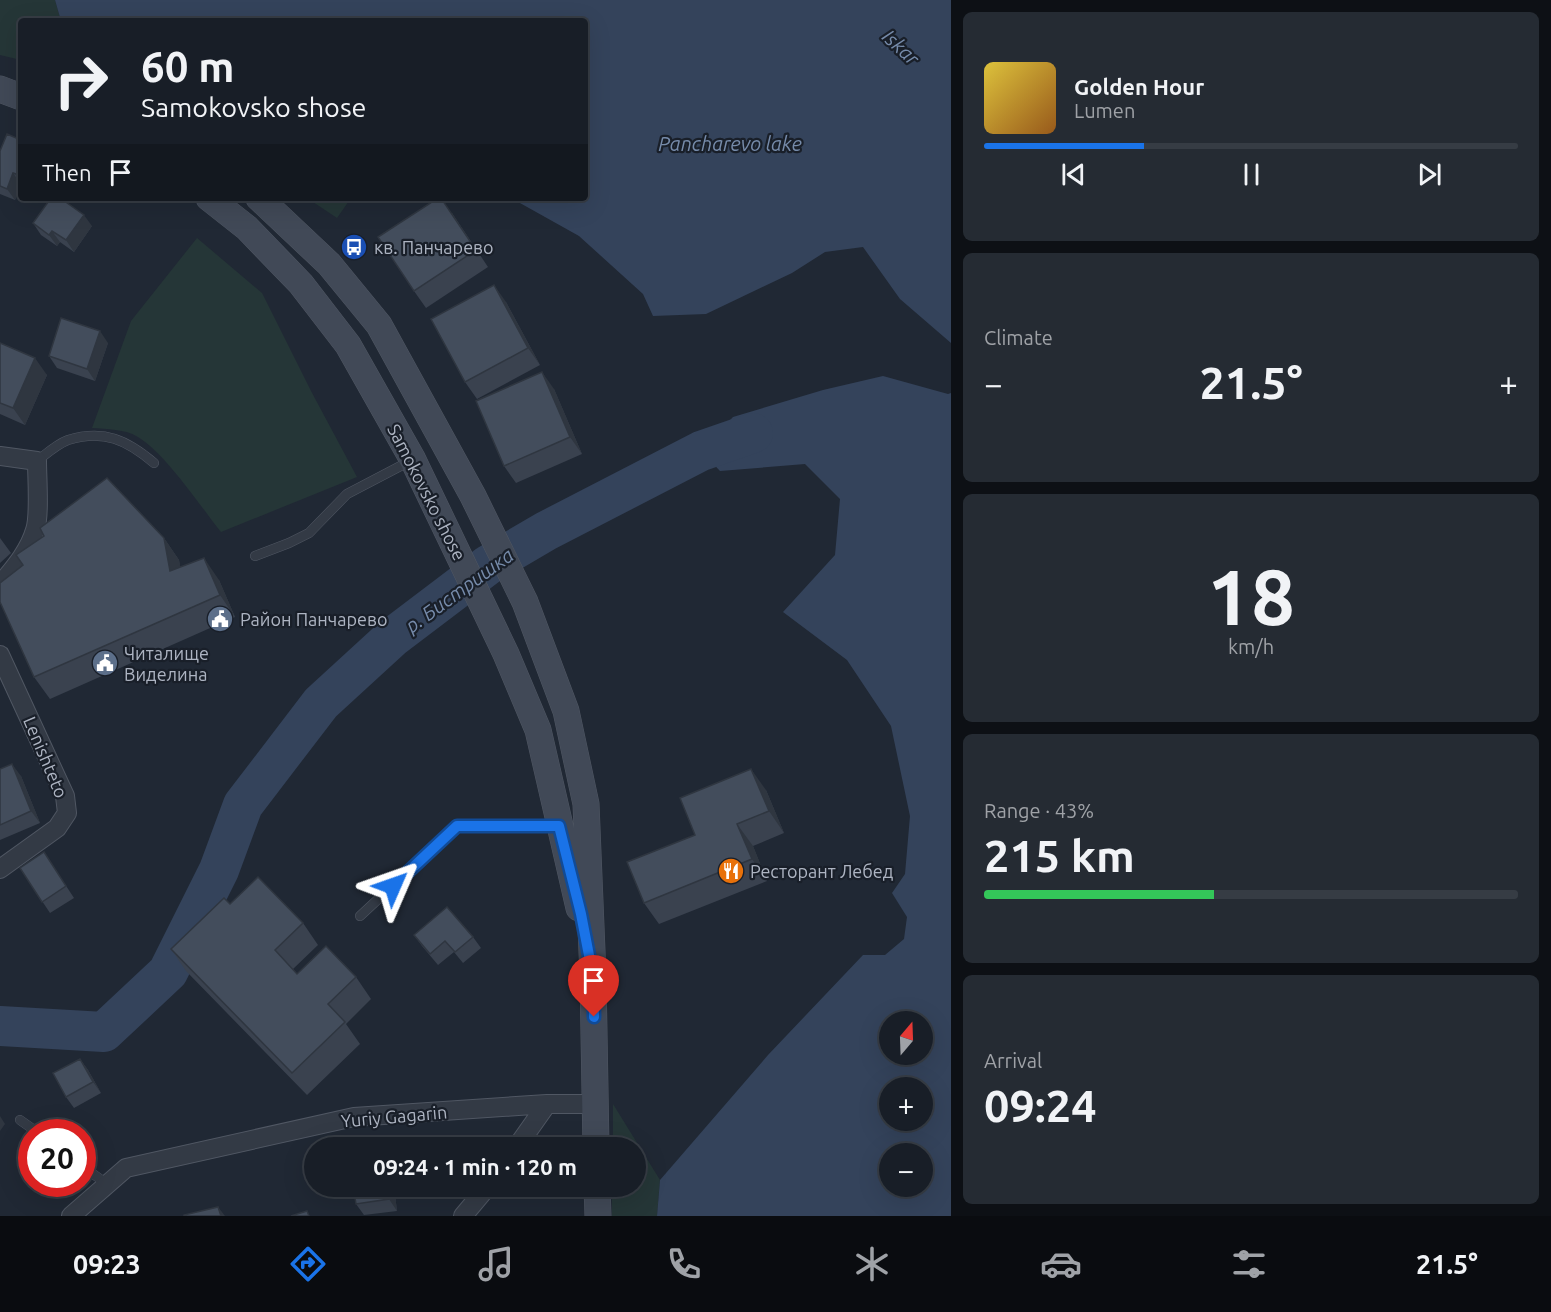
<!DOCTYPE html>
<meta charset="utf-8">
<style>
:root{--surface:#181e27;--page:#252b33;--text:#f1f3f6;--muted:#9fa2a7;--line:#363c44;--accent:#1a73e8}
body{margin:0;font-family:Ubuntu,sans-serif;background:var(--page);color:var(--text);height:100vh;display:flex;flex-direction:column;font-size:22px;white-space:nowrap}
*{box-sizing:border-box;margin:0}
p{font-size:20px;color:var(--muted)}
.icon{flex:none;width:33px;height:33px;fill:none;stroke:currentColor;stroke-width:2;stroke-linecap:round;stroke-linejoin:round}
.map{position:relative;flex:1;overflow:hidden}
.side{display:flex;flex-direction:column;gap:12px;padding:12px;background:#0d1015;width:600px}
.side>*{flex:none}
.top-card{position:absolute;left:18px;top:18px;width:570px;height:183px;border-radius:6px;box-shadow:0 6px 24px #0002,0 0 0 2px var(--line);background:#181e27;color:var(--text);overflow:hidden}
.needle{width:39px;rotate:19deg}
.tools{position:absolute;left:879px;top:1011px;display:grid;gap:12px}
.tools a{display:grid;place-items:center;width:54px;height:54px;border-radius:50%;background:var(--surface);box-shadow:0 6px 24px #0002,0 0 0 2px var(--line);font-size:30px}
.speed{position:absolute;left:18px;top:1119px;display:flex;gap:12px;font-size:30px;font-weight:700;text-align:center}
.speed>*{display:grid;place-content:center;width:78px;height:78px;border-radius:50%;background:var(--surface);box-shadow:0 6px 24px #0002,0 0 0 2px var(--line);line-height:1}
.speed .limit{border:9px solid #d22;background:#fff;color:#111}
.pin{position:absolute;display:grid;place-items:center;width:51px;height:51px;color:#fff;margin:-62px -26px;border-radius:50% 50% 50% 0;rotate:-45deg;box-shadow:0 0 6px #0007}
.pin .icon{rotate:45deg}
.me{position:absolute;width:66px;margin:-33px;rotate:47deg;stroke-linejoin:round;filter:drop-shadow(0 0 4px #0008)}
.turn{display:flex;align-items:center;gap:21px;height:126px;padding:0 24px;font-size:27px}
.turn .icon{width:78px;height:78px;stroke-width:2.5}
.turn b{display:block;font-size:42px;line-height:51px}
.then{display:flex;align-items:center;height:57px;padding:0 24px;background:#0003;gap:12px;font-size:22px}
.big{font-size:45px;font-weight:700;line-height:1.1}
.side .widget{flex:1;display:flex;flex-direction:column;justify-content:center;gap:9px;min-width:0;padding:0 21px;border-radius:9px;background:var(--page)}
.side .dial{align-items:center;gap:0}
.dial b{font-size:78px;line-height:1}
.song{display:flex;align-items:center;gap:18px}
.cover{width:72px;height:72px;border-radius:9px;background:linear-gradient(135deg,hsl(50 70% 55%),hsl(30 70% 35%))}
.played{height:6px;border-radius:3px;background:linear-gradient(90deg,var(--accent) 30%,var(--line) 30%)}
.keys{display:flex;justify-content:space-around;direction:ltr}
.heat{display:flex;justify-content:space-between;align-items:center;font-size:33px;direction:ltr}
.charge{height:9px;border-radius:4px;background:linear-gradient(90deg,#34c759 43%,var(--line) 0)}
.trip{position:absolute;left:304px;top:1137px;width:342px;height:60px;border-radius:30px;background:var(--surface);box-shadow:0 6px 24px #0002,0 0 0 2px var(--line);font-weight:700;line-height:60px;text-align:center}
.tab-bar{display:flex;height:96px;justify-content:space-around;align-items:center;background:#0a0c10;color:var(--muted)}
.tab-bar .icon{width:42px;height:42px}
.tab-bar .selected{color:var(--accent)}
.tab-bar b{font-size:27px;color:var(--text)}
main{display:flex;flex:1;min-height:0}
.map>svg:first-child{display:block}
.green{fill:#253637}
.water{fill:#34435b;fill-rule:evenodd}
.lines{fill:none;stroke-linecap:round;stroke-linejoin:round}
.river{stroke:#34435b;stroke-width:40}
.lane-casing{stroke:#505763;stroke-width:10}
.street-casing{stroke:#505763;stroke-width:20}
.secondary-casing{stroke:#505763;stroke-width:27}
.lane{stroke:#333a45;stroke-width:9}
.street{stroke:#333a45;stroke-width:18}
.secondary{stroke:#414957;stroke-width:26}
.wall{fill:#3a424f}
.shaded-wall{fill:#2f3640}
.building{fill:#434d5c;stroke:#2f3640;stroke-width:1.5}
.route-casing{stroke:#114b97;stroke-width:15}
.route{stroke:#1a73e8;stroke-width:10}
.labels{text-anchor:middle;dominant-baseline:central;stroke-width:4.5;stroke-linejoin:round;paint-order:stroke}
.poi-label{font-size:18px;fill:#adb4c2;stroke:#191f29;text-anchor:start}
.street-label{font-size:18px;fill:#adb4c2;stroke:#191f29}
.water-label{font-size:20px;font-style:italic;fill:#768baa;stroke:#191f29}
</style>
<main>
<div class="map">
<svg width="951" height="1216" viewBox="0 0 951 1216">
<rect width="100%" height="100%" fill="#202834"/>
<path class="green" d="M0,0H55L61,21H21V60L0,55Z
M307,198H351L337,218Z
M197,238L262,293L311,391L357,477L221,532C200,506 166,454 138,437C125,429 107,429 92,428L131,321Z
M613,1104L660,1180L657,1216H612V1187L636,1186V1148L613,1147Z"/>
<path class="water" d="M55,0H951V343L900,299L863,247L825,252L792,273L706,314L653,316L643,294L579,236L511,198H585V21H61Z
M883,376L948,394L951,393V1216H657L660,1180L768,1055L863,955H885L904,939L907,917L892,893L905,874L910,816L891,726L847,660L783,612L835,555L840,499L805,464L720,471L701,451L733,417L823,390ZM890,1022H922V1054H890ZM890,1088H922V1120H890ZM890,1154H922V1186H890Z"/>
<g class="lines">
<path class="river" d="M0,1026L104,1032L168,972L219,870L243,805L321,703L393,637L488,565L546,531L701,451L753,433"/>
<g class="lane-casing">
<path id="lane" d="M37,461C46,454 57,444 68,440C104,429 127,440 154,463
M255,556L289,543L309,533L347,494L412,460
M360,916L457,826H557
M20,1120L37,1132
M82,1166L107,1184"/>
</g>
<g class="street-casing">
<path id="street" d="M0,456L37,461C37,477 40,516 35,530C29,551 14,568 0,585
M0,655L65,796L67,813L57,828L0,869
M516,1148L547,1104
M71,1216L126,1168L354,1117L547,1104H595
M463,1216L488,1186"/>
</g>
<g class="secondary-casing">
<path id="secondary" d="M0,89L21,97
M209,198L247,228L301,284L348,345L413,460L506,654L538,730L579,908
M259,198L329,264L379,325L473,496L525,602L566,711L586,804L593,976L596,1148
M597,1186L598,1216"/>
</g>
<use href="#lane" class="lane"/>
<use href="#street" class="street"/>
<use href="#secondary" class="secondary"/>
</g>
<path class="wall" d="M21,140V185L15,200L0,194V151Z
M452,213L488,267L426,308L414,291Z
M33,223L92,226L74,252L60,242L57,246L41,235Z
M506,302L540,365L477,399L465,382Z
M0,343L47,375L25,425L0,414Z
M108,343L95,381L57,368L49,356Z
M554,389L582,454L516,483L504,466Z
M0,538L11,553L0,563Z
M164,538L179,560L180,567L219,580L235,617L50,699L34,677Z
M0,769L21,776L40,823L0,840Z
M766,790L784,833L753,846L767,881L659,924L644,903L695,835Z
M44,852L74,898L50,913L20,868Z
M230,904L303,923L318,945L293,969L297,974L356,977L371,999L346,1024L360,1044L307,1095L186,971L171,949Z
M414,935L473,937L481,948L463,963L454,952L438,965L422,946Z
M80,1059L88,1070L101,1093L74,1108L66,1097Z
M353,1186H394L397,1211L364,1215L356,1204Z"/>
<path class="shaded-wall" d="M13,173L21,184L15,200L7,189Z
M84,215L92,226L74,252L66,240Z
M52,231L60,242L57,246L49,235Z
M494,285L506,302L540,365L528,348Z
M100,331L108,343L95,381L87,369Z
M35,358L47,375L25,425L13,408Z
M542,372L554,389L582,454L570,437Z
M164,538L179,560L185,592L170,571Z
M204,558L219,580L235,617L220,595Z
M12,764L21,776L40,823L31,811Z
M751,769L766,790L784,833L769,811Z
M737,824L753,846L767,881L752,859Z
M80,1059L88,1070L101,1093L93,1082Z
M0,1116L5,1124L0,1131Z
M387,1186H394L397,1211L389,1199Z
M218,1207L225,1216H221Z"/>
<path class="building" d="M7,134L21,140V171L19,175L13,173L7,189L0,186V151Z
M51,198H60L84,215L66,240L52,231L49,235L33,223Z
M438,198H441L476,250L414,291L378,237Z
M494,285L528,348L465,382L431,319Z
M61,318L100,331L87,369L49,356Z
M0,343L35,358L13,408L0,403Z
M542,372L570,437L504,466L476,401Z
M107,478L164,538L170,571L204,558L220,595L34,677L0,602V583L23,565L16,555L44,536L40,528Z
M12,764L31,811L0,825V769Z
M751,769L769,811L737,824L752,859L644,903L627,862L695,835L680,798Z
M44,852L66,886L42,902L20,868Z
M258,877L303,923L275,950L297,974L326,946L356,977L328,1004L345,1022L292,1073L171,949L224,898L230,904Z
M447,907L473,937L455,952L445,941L430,954L414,935Z
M80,1059L93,1082L66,1097L53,1073Z
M353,1186H387L389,1199L356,1204Z
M218,1207L221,1216H184V1215Z
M307,1211L309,1216H291Z"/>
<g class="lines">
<g class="route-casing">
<path id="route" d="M393,886L457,826H559L581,914L593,976L594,1017"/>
</g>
<use href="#route" class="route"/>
</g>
<defs>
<g id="bus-disc" transform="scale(1.35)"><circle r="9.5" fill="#1a4fb4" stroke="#191f29"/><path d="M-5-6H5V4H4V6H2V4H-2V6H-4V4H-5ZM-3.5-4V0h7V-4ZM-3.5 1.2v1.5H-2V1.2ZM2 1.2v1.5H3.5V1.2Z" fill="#fff"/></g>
<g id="civic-disc" transform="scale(1.35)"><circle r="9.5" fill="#5c6f8a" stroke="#191f29"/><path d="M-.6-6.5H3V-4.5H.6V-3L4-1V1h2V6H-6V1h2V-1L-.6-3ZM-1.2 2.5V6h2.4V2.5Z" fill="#fff"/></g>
<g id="restaurant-disc" transform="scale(1.35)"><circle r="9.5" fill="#e8710a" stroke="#191f29"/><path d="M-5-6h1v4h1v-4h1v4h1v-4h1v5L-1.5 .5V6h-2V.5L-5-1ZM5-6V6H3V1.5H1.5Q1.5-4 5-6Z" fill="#fff"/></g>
</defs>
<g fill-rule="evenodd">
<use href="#bus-disc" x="354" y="247"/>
<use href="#civic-disc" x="220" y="619"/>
<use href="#civic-disc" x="105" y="663"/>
<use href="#restaurant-disc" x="731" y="871"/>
</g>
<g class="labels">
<g class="poi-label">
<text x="374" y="247">кв. Панчарево</text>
<text x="240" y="619">Район Панчарево</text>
<text x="124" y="653">Читалище<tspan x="124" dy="21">Виделина</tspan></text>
<text x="750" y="871">Ресторант Лебед</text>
</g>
<g class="street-label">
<text transform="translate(427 492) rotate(63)">Samokovsko shose</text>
<text transform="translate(46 757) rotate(67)">Lenishteto</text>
<text transform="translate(394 1116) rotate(-5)">Yuriy Gagarin</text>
</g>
<g class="water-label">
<text transform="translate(901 47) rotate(43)">Iskar</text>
<text x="730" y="143">Pancharevo lake</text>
<text transform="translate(459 590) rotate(-36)">р. Бистришка</text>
</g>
</g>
</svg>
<div class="tools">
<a><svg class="needle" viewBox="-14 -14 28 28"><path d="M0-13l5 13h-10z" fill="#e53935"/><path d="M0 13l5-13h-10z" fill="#9fa2a7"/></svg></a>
<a>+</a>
<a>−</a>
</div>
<div class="speed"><div class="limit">20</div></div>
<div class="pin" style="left:594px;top:1017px;background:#d93025"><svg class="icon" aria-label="arrive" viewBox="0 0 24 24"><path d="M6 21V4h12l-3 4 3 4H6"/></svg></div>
<svg class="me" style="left:393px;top:886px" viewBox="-20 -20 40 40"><path d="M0-17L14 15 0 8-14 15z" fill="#1a73e8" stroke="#fff" stroke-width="4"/></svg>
<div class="trip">09:24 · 1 min · 120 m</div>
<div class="top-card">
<div class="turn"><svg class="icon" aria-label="right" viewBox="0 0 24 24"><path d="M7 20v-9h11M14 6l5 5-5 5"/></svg><div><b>60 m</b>Samokovsko shose</div></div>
<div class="then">Then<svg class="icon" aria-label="arrive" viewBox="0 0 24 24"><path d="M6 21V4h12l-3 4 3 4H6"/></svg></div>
</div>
</div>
<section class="side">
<div class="widget">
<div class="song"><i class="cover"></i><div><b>Golden Hour</b><p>Lumen</p></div></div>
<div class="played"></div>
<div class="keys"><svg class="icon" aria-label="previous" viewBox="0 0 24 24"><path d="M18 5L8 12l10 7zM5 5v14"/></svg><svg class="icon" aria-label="pause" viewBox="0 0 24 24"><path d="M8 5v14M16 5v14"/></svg><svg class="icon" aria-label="next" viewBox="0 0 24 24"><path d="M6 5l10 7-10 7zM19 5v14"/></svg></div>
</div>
<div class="widget"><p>Climate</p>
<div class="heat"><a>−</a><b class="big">21.5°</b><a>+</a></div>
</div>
<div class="widget dial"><b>18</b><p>km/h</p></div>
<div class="widget"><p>Range · 43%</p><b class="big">215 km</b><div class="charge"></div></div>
<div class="widget"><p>Arrival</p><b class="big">09:24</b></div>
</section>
</main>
<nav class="tab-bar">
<b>09:23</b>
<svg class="icon selected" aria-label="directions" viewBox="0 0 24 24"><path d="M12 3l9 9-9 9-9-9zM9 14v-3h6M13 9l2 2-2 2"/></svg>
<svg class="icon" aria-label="music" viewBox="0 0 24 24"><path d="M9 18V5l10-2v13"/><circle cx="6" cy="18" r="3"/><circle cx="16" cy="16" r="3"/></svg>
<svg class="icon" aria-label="phone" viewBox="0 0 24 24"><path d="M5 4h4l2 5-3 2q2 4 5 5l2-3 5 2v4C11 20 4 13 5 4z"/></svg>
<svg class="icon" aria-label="climate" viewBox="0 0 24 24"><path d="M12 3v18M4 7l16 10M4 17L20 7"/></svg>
<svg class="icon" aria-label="car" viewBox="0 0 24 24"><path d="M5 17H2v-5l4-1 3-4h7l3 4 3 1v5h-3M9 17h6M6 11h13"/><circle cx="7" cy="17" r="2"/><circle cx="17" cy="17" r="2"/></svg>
<svg class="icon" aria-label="filters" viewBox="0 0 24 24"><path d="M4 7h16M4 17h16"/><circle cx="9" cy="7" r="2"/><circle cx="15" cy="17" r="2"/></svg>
<b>21.5°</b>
</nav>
